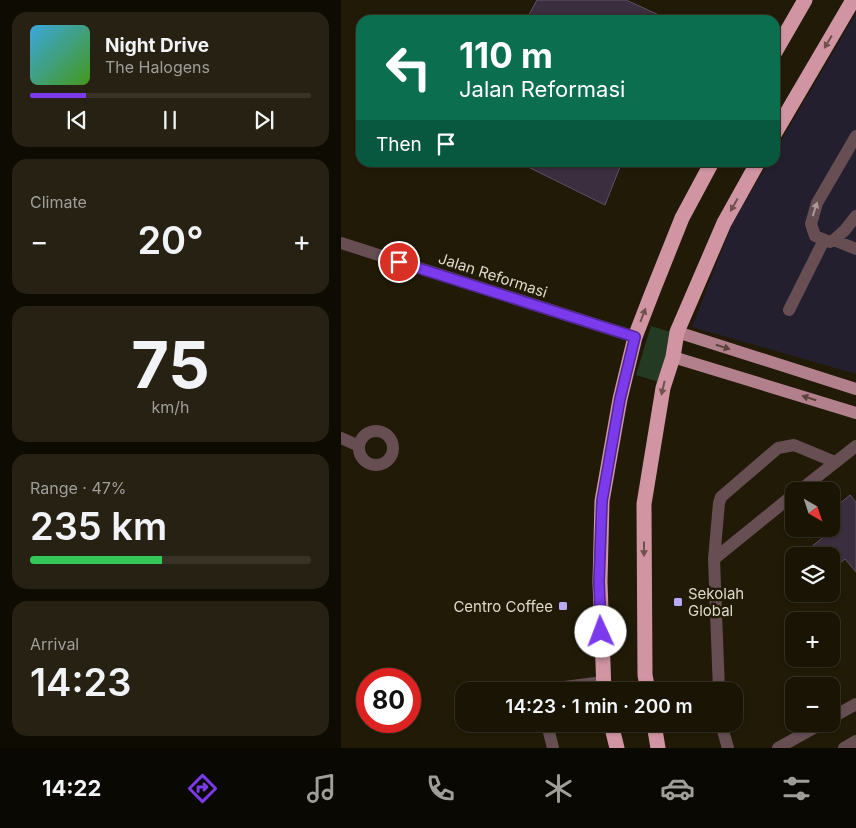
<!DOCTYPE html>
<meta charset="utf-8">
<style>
:root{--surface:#191404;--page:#262113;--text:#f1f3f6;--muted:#9f9e9a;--line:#373326;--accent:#7c3aed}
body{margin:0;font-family:Inter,sans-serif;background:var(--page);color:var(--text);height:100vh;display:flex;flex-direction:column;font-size:19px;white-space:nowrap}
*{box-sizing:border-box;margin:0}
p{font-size:16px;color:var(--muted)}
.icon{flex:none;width:28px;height:28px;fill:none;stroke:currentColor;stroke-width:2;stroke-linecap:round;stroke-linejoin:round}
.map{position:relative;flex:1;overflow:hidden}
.panel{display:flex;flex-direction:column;gap:12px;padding:12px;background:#0e0b02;width:341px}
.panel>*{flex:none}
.top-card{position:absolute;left:15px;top:15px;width:424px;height:152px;border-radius:15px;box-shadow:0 1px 4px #0004,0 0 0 1px var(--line);background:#0b6e4f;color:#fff;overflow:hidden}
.needle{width:32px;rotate:141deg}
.buttons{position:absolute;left:444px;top:482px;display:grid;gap:10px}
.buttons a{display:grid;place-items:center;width:55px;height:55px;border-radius:10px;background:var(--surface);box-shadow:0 1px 4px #0004,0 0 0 1px var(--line);font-size:25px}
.speed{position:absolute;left:15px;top:668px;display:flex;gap:10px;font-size:25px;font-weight:700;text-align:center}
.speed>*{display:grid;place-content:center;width:65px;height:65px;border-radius:50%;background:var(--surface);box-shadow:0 1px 4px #0004,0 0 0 1px var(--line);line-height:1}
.speed .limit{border:8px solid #d22;background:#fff;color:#111}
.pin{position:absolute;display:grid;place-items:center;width:42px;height:42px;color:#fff;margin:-21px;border:2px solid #fff;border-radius:50%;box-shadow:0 1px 5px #0007}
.me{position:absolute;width:55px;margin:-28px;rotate:358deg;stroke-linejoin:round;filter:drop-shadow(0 0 4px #0008)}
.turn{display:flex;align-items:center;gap:18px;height:105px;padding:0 20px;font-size:22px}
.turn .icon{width:65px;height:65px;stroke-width:2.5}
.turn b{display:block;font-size:35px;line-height:42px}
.then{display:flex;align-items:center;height:48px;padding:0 20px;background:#0003;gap:10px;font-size:19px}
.big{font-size:38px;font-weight:600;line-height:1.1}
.panel .card{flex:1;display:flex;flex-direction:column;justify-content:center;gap:8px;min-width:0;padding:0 18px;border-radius:15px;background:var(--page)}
.panel .dial{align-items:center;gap:0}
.dial b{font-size:65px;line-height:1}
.song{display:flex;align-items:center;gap:15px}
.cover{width:60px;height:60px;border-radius:8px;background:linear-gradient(135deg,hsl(200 70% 55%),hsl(100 70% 35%))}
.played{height:5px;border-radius:2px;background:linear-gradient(90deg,var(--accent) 20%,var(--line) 20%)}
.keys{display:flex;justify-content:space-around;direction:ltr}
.heat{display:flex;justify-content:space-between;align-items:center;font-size:28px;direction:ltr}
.charge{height:8px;border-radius:4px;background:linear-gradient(90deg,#34c759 47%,var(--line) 0)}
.trip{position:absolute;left:114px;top:682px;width:288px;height:50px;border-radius:15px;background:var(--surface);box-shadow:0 1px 4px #0004,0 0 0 1px var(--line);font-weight:600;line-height:50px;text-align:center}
.tabs{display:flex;height:80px;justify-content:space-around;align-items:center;background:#0a0802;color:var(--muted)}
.tabs .icon{width:35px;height:35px}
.tabs .on{color:var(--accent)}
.tabs b{font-size:22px;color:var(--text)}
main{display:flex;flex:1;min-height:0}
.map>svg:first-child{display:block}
.commercial{fill:#241f2e}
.green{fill:#253a23}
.building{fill:#3b2e3f;stroke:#5f5063}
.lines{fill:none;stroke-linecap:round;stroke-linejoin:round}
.minor{stroke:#664e53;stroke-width:12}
.major{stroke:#b2808c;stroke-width:12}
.highway{stroke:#d094a3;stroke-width:15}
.oneway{fill:#70514d}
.oneway2{fill:#a99b97}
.oneway3{fill:#5b433c}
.route-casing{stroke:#51269a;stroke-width:12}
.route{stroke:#7c3aed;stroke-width:9}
.poi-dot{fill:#b7abf8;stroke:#211a06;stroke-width:2}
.labels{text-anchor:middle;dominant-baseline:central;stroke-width:5;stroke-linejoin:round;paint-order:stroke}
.street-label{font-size:15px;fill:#dfdace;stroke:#211a06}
.poi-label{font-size:15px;fill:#dfdace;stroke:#211a06;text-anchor:start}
</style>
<main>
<section class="panel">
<div class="card">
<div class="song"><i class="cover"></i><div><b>Night Drive</b><p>The Halogens</p></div></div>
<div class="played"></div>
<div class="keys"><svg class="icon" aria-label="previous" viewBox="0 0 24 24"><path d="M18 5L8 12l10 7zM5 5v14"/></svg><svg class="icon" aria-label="pause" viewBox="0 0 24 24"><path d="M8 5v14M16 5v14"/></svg><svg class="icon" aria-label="next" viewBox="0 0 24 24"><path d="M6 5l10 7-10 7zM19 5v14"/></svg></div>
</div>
<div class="card"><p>Climate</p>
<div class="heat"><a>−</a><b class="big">20°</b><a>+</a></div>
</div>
<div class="card dial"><b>75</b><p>km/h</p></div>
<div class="card"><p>Range · 47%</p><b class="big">235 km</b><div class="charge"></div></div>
<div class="card"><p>Arrival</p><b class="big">14:23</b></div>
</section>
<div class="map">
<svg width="515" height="748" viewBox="0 0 515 748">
<rect width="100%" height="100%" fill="#211a06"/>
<path class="commercial" d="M515,13V374L351,327L391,224L427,163L434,162V151Z"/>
<path class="green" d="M310,326L333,333L318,382L295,375Z"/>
<path class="building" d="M196,0H285L329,20H185Z
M177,162H281L264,205Z
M509,495L515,502V572L504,559L490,570V556H476L469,548L486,534L481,529H490V511Z"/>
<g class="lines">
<path class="minor" d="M515,136L476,203L470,224L474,236L489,242L493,240L515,249
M493,240L504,230L515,216
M0,243L294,337
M448,310L483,240
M18 448a17 17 0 1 1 34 0a17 17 0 1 1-34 0Z
M0,438L18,446
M458,491L515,446
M373,559L452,495
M206,691L208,689L262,682
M378,691L373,559L378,503L380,497L437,448L453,445L494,462
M490,718L515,704
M206,724L212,748
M380,724L387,748
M437,748L480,724
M503,748L515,741"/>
<path class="major" d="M336,332L515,389
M332,357L515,413"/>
<path class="highway" d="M434,52L464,0
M434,133L512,0
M263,691L259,582L261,501L279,399L294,337L311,293L341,218L371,162
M307,691L304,675L303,504L322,388L332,357L336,332L383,223L417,162
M270,724L276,748
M313,724L317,748"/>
</g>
<defs><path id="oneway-solid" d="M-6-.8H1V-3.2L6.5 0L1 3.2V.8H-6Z" transform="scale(1.25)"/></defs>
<g class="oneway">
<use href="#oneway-solid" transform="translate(487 42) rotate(121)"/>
<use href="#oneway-solid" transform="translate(393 205) rotate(119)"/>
<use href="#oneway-solid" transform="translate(302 315) rotate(-69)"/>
<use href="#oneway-solid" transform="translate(322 388) rotate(103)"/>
<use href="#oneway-solid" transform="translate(303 549) rotate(90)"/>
</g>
<use class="oneway2" href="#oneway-solid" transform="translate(474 209) rotate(-72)"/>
<g class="oneway3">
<use href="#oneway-solid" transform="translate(382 347) rotate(18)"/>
<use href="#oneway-solid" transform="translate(468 398) rotate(-163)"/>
</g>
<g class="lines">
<g class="route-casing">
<path id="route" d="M58,262L294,337L279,399L261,501L258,582L260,632"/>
</g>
<use href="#route" class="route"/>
</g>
<g class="poi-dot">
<rect x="332" y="597" width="10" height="10" rx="2.5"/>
<rect x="217" y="601" width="10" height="10" rx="2.5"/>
</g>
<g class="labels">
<g class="street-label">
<text transform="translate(152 275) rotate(18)">Jalan Reformasi</text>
</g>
<g class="poi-label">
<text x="347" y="593">Sekolah<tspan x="347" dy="17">Global</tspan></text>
<text x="212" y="606" text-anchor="end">Centro Coffee</text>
</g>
</g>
</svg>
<div class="buttons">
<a><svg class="needle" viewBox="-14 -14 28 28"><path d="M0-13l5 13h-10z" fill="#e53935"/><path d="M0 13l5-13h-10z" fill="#9f9e9a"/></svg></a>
<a><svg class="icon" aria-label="layers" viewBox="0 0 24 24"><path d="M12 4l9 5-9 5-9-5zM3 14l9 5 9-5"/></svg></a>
<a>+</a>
<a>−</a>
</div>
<div class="speed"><div class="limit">80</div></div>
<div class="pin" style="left:58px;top:262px;background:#d93025"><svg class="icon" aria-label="arrive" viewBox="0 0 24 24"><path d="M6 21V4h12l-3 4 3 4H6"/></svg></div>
<svg class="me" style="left:260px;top:632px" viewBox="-20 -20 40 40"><circle r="19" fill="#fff"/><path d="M0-13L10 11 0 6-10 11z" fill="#7c3aed"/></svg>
<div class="trip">14:23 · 1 min · 200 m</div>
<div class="top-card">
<div class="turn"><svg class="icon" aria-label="left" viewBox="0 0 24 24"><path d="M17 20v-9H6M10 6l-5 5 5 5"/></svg><div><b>110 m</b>Jalan Reformasi</div></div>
<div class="then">Then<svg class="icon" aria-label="arrive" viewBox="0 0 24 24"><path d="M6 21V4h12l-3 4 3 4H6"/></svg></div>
</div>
</div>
</main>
<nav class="tabs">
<b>14:22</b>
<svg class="icon on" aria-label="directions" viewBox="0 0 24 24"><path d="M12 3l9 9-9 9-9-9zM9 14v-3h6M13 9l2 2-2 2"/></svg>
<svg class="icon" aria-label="music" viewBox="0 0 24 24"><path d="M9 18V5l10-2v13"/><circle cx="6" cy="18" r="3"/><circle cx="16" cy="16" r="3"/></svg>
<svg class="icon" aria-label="phone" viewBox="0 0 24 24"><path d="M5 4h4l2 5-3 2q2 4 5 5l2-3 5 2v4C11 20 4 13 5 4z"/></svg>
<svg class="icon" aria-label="climate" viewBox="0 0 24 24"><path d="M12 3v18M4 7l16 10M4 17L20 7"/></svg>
<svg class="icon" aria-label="car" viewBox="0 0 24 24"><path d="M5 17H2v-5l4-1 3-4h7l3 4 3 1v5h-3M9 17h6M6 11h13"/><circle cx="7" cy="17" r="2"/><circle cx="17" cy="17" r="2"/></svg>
<svg class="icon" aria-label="filters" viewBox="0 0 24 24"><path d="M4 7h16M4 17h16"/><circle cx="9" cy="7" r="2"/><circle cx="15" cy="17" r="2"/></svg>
</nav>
